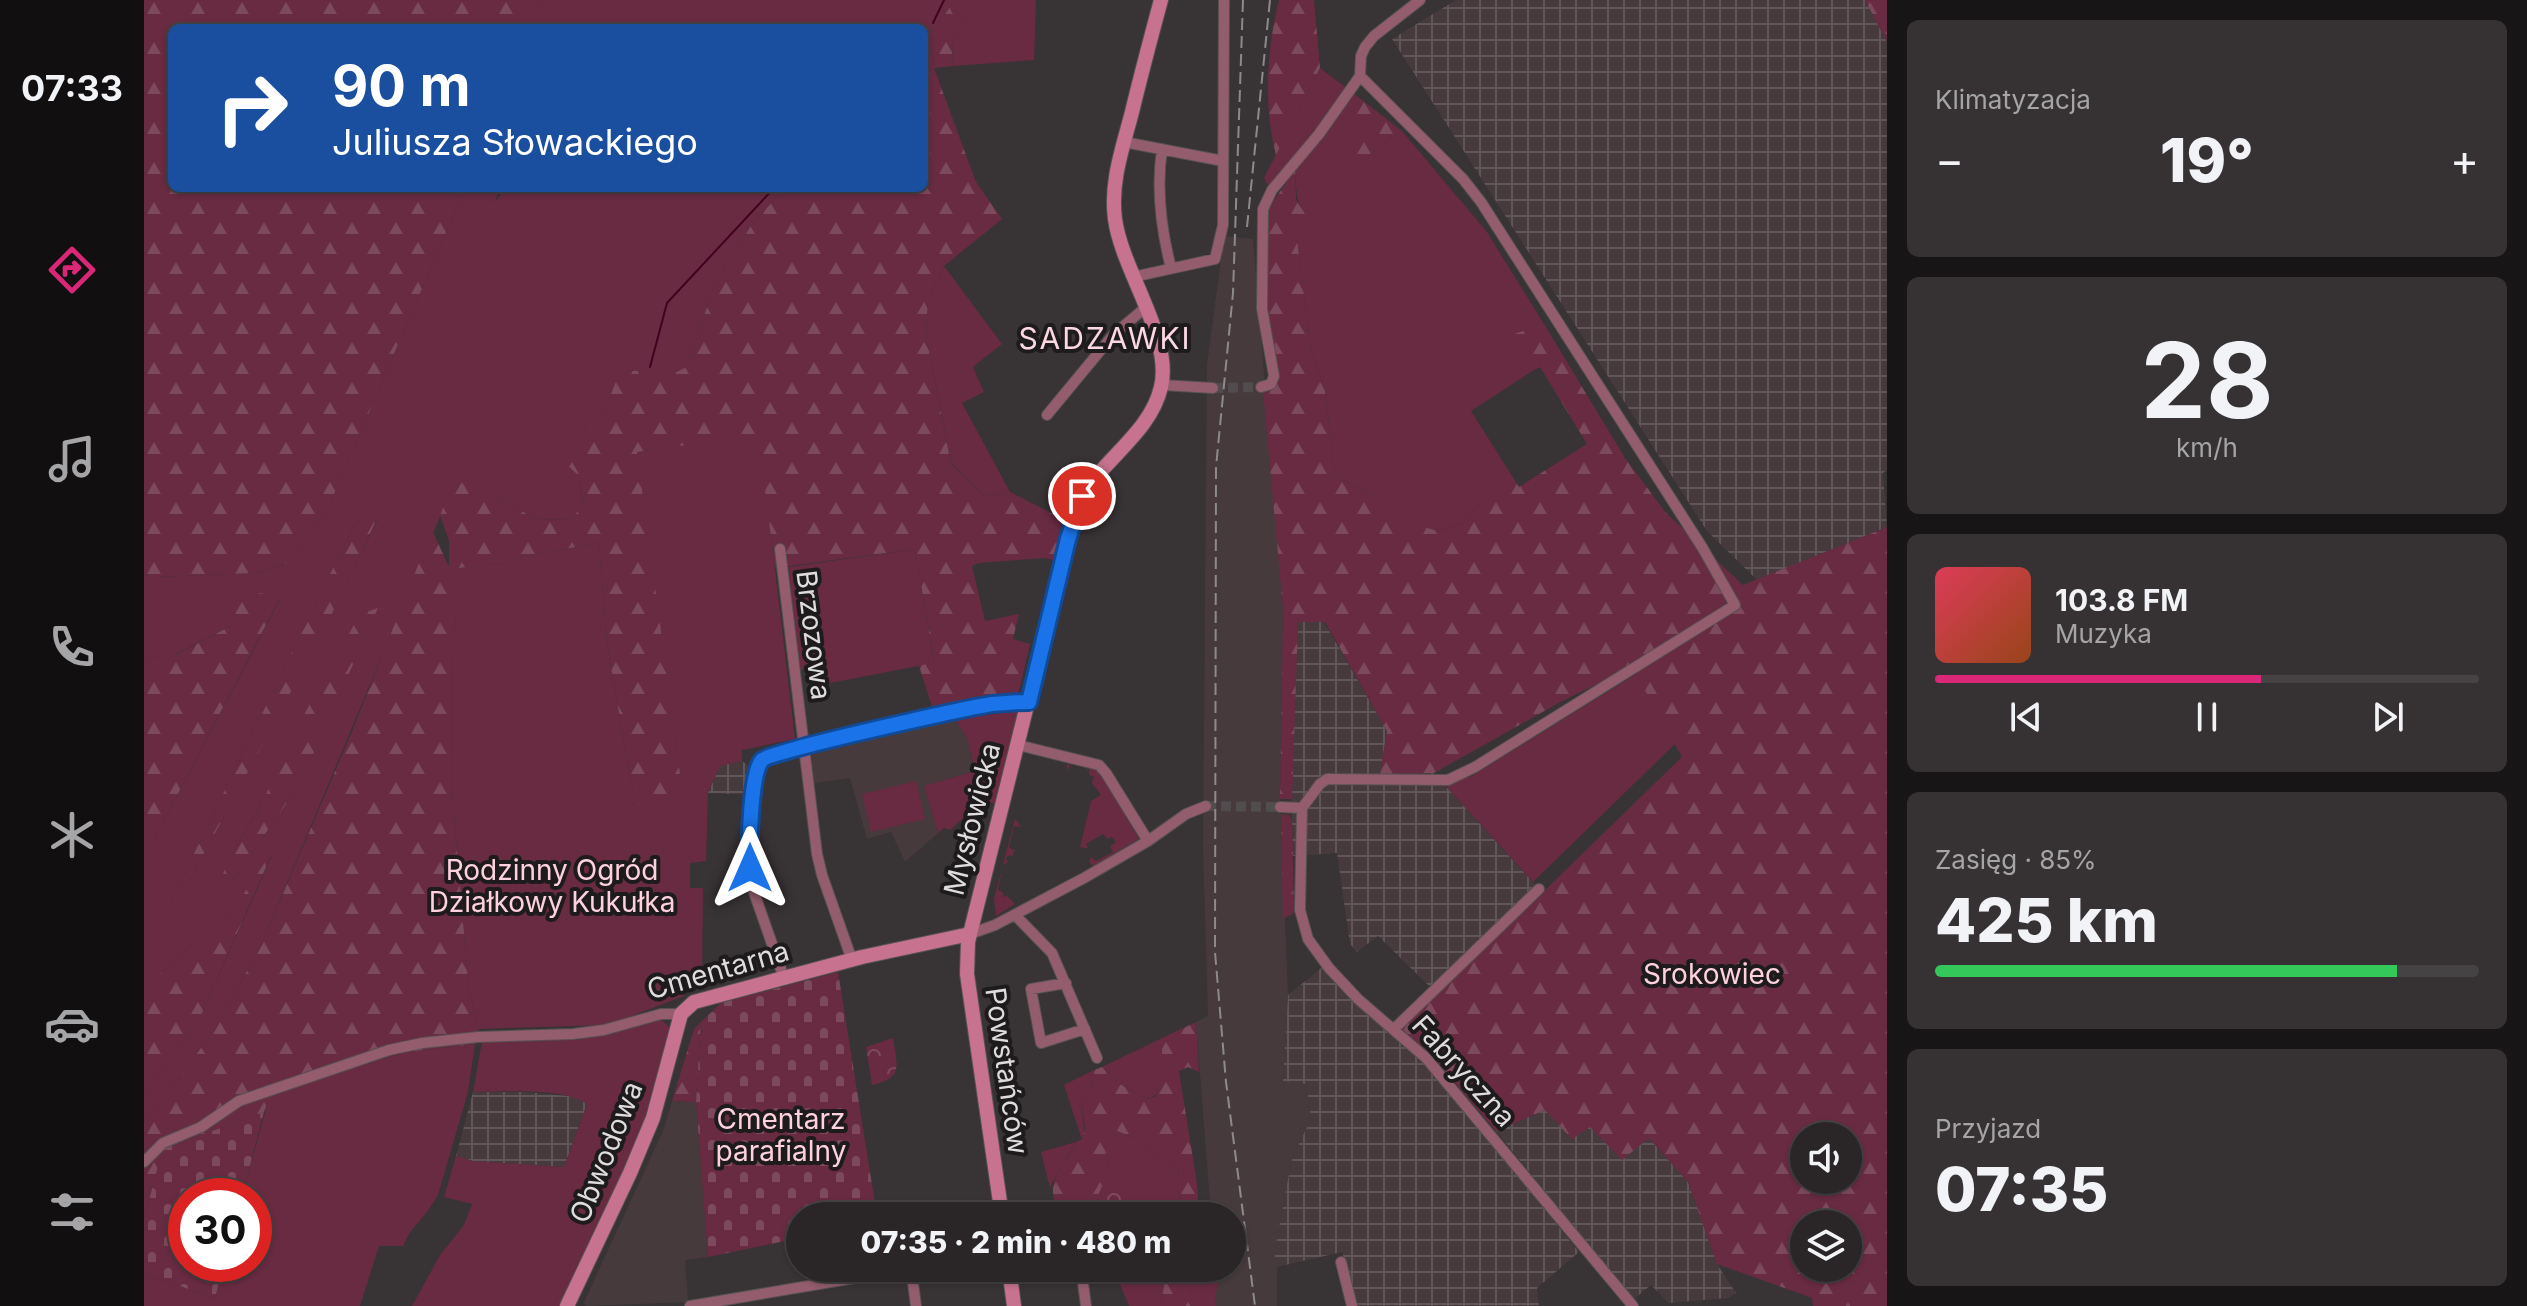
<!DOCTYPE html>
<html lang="pl">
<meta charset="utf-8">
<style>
:root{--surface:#2a2627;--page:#363233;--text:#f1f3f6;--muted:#a5a5a7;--line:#464344;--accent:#db2777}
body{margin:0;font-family:Inter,sans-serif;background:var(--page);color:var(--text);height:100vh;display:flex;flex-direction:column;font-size:30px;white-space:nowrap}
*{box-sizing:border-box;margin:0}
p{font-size:26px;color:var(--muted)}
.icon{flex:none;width:44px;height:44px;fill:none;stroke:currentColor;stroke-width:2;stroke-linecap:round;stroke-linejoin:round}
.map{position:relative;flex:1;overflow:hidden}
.sheet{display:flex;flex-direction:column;gap:20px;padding:20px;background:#171515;width:640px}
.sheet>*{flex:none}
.hud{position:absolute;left:24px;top:24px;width:760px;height:168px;border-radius:12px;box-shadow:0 2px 6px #0004,0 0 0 2px var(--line);background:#1a4fa0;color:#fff;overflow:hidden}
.fabs{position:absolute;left:1646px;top:1122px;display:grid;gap:16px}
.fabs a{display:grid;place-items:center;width:72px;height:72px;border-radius:50%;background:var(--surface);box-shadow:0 2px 6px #0004,0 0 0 2px var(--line);font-size:40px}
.speed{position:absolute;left:24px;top:1178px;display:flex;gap:16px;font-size:40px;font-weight:700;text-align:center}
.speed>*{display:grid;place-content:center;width:104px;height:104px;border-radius:50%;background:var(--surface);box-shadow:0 2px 6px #0004,0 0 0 2px var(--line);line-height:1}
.speed .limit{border:12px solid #d22;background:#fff;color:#111}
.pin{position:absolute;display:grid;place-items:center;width:68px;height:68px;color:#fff;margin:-34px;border:4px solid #fff;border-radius:50%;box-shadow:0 2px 8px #0007}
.me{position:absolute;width:88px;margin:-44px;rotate:0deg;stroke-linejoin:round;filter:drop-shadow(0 0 6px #0008)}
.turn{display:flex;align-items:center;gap:28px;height:168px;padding:0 32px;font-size:36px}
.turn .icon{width:104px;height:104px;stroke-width:2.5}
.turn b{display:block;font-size:56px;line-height:68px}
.big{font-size:60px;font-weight:800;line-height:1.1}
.sheet .card{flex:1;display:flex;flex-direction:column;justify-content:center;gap:12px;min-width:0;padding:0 28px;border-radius:12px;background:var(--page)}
.sheet .dial{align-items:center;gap:0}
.dial b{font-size:104px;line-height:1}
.song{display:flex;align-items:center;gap:24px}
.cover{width:96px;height:96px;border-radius:12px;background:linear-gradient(135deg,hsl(350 70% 55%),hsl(20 70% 35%))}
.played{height:8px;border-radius:4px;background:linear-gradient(90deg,var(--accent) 60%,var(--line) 60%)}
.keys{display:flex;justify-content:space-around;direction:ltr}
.heat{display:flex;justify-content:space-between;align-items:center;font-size:44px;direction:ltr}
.charge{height:12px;border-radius:6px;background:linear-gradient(90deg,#34c759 85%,var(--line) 0)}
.trip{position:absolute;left:642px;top:1202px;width:460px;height:80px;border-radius:40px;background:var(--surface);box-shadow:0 2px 6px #0004,0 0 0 2px var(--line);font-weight:800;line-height:80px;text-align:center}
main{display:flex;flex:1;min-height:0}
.menu{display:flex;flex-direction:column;width:144px;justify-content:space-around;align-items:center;background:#110f10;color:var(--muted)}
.menu .icon{width:56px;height:56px}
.menu .current{color:var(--accent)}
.menu b{font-size:36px;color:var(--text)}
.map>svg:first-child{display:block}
.built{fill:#463a3d}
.industrial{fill:url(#industrial-grid)}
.green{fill:#682b42;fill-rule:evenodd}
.forest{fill:url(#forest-firs);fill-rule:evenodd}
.cemetery{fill:url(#cemetery-stones)}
.park{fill:url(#park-crowns)}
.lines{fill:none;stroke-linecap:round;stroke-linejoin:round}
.stream{stroke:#43001f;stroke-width:2}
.street-tunnel{stroke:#514c4d;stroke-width:10;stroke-dasharray:10 5;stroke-linecap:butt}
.street-casing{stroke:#565152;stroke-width:12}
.secondary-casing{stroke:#565152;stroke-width:16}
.street{stroke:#935d6e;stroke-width:10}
.secondary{stroke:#c7728f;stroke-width:14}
.rail{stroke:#8d8a8b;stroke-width:2;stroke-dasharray:12 6;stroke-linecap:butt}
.route-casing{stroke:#114b97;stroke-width:20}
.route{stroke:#1a73e8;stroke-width:14}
.labels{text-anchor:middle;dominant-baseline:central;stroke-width:8;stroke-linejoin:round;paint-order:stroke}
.street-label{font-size:28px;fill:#dfdcdd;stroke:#1e1b1c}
.park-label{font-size:28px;fill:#fed1de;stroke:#1e1b1c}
.neighbourhood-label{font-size:30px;letter-spacing:2px;fill:#fbd8e2;stroke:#1e1b1c}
</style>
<main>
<nav class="menu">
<b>07:33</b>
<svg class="icon current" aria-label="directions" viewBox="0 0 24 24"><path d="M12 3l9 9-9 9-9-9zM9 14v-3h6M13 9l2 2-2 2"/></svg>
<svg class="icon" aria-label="music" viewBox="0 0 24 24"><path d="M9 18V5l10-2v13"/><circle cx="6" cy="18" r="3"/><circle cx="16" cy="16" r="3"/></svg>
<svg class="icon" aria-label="phone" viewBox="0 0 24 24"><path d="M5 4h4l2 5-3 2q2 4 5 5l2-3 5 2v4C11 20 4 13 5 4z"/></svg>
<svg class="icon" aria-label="climate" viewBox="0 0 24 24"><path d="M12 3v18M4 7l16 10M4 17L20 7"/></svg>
<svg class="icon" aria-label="car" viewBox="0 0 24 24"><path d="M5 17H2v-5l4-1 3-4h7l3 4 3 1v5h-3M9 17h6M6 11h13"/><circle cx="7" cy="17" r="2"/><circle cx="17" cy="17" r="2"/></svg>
<svg class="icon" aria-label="filters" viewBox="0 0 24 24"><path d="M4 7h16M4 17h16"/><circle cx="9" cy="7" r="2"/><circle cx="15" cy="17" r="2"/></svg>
</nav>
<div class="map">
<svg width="1743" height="1306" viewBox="0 0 1743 1306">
<defs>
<pattern id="industrial-grid" width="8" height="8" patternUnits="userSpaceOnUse" patternTransform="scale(2)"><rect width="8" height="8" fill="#463a3d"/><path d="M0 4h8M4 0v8" fill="none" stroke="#605659"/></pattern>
<pattern id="forest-firs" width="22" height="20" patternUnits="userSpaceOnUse" patternTransform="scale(2)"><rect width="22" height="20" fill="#682b42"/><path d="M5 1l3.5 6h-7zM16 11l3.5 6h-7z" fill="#7d495d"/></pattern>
<pattern id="cemetery-stones" width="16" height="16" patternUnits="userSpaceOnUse" patternTransform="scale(2)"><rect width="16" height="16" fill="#682b42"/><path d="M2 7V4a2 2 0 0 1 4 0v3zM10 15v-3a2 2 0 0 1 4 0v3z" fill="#7d495d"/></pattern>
<pattern id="park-crowns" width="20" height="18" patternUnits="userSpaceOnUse" patternTransform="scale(2)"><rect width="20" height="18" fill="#682b42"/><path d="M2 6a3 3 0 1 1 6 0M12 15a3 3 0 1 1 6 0" fill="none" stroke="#7d495d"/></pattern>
</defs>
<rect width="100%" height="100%" fill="#383334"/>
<path class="built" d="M1080,236L1109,239L1139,609L1136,799L1144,995L1139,1080L1162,1084L1167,1119L1148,1158L1130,1254L1133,1267V1306H1072L1070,1294L1075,1280V1268H1088V1216H1067L1052,1022L1064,1016L1059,847L1063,365Z
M811,719L823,738L831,771L780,786L794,833L761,862L747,832L723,839L706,778L670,783L667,751Z
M528,1101L552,1102L564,1257L541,1260L544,1302L442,1306L440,1302L519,1131Z"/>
<path class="industrial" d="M1312,0H1721L1743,42V470L1739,473L1743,527L1613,580L1563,531L1248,39Z
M1154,622H1180L1243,731L1236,774L1290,773L1395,889L1287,988L1234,936L1213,952L1206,944L1193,853L1149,856L1147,786Z
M598,761L611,770L606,795L564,793L576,765Z
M1186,961L1257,1040L1294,1077L1435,1252L1393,1288L1395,1306H1213L1198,1252L1133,1267L1130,1254L1148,1158L1167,1119L1162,1084L1139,1081L1144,995Z
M329,1092H382L434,1097L443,1104L420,1167L329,1161L312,1156Z
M1401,1110L1446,1127L1504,1137L1544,1182L1573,1264L1592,1293L1584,1298L1525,1303L1507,1285L1489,1300L1352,1131Z"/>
<path class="green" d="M396,0H811L787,34L790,68L780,75V28H386Z
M833,0H892L890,60L809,66L808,40Z
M1176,68L1209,93L1214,175L1230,149L1258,131L1343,232L1400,324L1368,336L1387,372L1327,411L1363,468L1320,523L1295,531L1255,521L1228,494L1191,477L1181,391L1167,350L1153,239L1161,215C1147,193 1156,180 1147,159L1124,186L1120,178Z
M321,188H356L351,202L361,188H642L610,221L571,283L543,367L498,389L477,370L460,413L443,423L437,446L420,461L435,476L439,505L428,519L393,520L354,497L311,481L118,943L73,1027L0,1123V1095L55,1020L128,855L88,911L0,987V859L136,599L117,593L93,609L90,624L31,655H16L0,663V575L11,577L111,573L147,562L185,506ZM220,519L233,520L181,627L47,878L26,903L209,527ZM233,609L156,784L87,883L86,857Z
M800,266L858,344L829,367L840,392L818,403L866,492L840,496L807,463L782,336L784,298Z
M615,434L651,739L598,750V761L576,766L564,792L562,861L546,863V888H559L558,980L547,981L540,996L464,1025L335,1029L325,990L307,780L308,635L312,623L305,569L361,563L362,559L455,543L463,645L490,798L536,774L492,452Z
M771,549L790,663L686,683L682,668L653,670L645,567Z
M1492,674L1531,744L1389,882L1300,784L1328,776Z
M874,711L854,805L839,800L806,830L800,828L794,833L780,786L831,771L823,738L811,719Z
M926,762L952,768L957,773L995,839L949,866L945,862L947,857L952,861L969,852L966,846L972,842L968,837L963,839L959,834L942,844L945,849L936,847L947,801L957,795L948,783L950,777L945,775V769L926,764L924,770L922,767Z
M772,781L781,819L727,832L718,794Z
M871,819L877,827L870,826L865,848L871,850L868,857L866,855L862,858L864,862L859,865L854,889L860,894L859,897L863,896L871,904L852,916L850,899Z
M515,1017L528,1030L500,1129L417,1306H268L296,1255L320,1225L328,1204L300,1197L312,1156L329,1161L420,1167L443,1104C418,1087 359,1092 329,1092L338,1041L433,1040Z
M1018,1038V1081L1012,1095L1003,1099L974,1083L958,1067Z
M331,1044L324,1092L294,1195L284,1211L266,1232L259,1246H235L216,1306H0V1274L71,1298L80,1264H110V1196H98L126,1094L262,1052Z
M950,1070L948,1089L937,1100L940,1130L938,1140L920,1085Z
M973,1131L1002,1143L1005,1150L1035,1168L1034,1183L1040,1216H1009L1005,1209H986L977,1216H948L957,1184L966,1174L961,1149Z
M932,1142C925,1159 913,1171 906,1188L897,1152Z
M984,1268H1017L1021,1277L1017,1306H985L976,1284Z
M1075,1269C1075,1283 1070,1293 1072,1306H1049L1042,1274L1050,1270L1055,1277L1070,1279Z"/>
<path class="forest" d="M0,0H396L386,28H28V188H321L185,506L147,562L111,573L11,577L0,575Z
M811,0H833L808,40L809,66L790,68L832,182L858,219L800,266L784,298L782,336L807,464L840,496L866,492L919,519L909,560L900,558L834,563L828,566L841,621L875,614L869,639L886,644L874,695L789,710L775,666L790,662L771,549L631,568L614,435L493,452L536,774L525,815L508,819L490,798L463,645L455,543L362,559L361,563L306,569L312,623L308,635L307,780L325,990L335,1029L331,1044L262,1052L127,1094L120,1112L19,1149L0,1218V1123L73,1027L118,943L209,729L288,530L305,567V541L296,515L311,480L354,497L393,520L428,519L439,504L435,476L419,461L420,447L437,446L443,423L460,413L476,370L494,371L498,388L543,367L571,283L610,221L642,188H780V75L790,67L787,34Z
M1135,0H1170L1176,68L1132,155C1119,106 1123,48 1135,0Z
M1721,0H1743V42Z
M1209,93L1258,131L1230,149L1213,177L1204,102Z
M1151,169L1152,200L1162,215L1153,239L1167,350L1181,391L1191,477L1228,494L1255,521L1295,531L1320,523L1363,468L1375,487L1443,444L1396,367L1387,372L1367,335L1400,324L1481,458L1522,513L1599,585L1743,527V1306H1669L1668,1298L1573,1264L1544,1182L1505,1138L1478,1160L1446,1127L1428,1139L1401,1110L1352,1131L1288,1056L1258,1029L1538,757L1488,667L1418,701L1290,773L1236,774L1243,731L1181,622H1154L1148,799H1136L1139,609L1119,391L1130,385L1135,372L1122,302L1124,210ZM1660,1136H1704V1180H1660ZM1660,1224H1704V1268H1660Z
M220,519H233L181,628L47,878L24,907L209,527Z
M117,593L136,598L0,859V663L16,655H32L90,624L93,600Z
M234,608L156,784L87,883L79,874L86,857L117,805L156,722L216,614Z
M1137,814L1145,815L1148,821L1150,913L1139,919Z
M130,849L55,1020L0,1095V987L88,911Z
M557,1022L552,1102L528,1101L550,1029Z
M1052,1022L1055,1072L1044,1067L1035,1071L1053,1184L1055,1216H1040L1034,1183L1035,1168L1005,1150L1002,1143L973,1131L961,1149L966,1174C955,1186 954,1200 947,1214L941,1200L911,1206C903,1173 921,1170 932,1142L938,1139L941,1128L937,1100L948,1089L950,1070L958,1067L974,1083L1003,1099L1012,1096L1018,1080V1038Z
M1017,1268H1075V1269L1070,1279L1062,1281L1050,1270L1042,1274L1049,1306H1017L1021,1278Z"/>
<path class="cemetery" d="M694,972L733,1216H656V1238L564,1257L552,1102L557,1022L577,1003Z
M120,1112L98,1196H42V1264H80L71,1298L0,1274V1218L19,1149Z"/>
<path class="park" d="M749,1038C753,1066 760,1078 728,1085L722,1047Z
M967,1181L983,1201L965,1215L956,1204L964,1192L960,1187Z"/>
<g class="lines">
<path class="stream" d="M789,23L800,0
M506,367L523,303L630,188"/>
<path class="street-tunnel" d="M1069,388L1117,387
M1062,806L1136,807"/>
<g class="street-casing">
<path id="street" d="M1216,76L1319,179L1337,202L1558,547L1591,605L1331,767L1304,780L1183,779L1176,784L1158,808L1156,910L1164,939L1185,968L1214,999L1282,1058L1489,1306
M980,142L1079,161
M1018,149C1012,190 1017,229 1027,268
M989,277L1071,259L1079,225L1080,0
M1018,385L1069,388
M1117,387L1127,384L1130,376L1118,309L1119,209L1128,190L1175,134L1216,76L1217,56L1221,47L1230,36L1276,0
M903,415L970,334L1001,308
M636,549L673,854L678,875L708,960
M874,745L955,765L962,773L1004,841
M1136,807L1158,808
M871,915L908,953L953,1058
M826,934L851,925L940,878L1004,841L1042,814L1062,806
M640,978L607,884L605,836L615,763L626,755L659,746L846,705L885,702
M922,983L887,989L897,1043L941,1029
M1250,1029L1395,889
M0,1162L19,1143L57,1127L95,1101L245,1050L278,1043L334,1037L429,1034L460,1030L517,1014H537
M929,1213L930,1216
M1197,1262L1208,1306
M767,1268L772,1306
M937,1268L942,1306
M546,1306L770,1268"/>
</g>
<g class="secondary-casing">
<path id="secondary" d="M858,1216L823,974L824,942L933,505C954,462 1006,435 1017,387C1029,338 978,271 971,219C966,182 979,147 988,112C997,75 1007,37 1017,0
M865,1268L870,1306
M423,1306L486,1173L509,1118L537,1014L550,1002L718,957L826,934"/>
</g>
<use href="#street" class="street"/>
<use href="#secondary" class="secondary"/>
<path class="rail" d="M1099,0L1089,293L1072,467L1071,952L1082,1082L1111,1306
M1103,227L1126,0"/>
</g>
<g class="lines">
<g class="route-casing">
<path id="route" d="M606,868C605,848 606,774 618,760C626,751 823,708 848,704C860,703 873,702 885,702L924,539L938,496"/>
</g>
<use href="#route" class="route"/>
</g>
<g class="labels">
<g class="street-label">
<text transform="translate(670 635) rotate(83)">Brzozowa</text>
<text transform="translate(828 819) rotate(-76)">Mysłowicka</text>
<text transform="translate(574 970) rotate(-16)">Cmentarna</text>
<text transform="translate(863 1071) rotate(82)">Powstańców</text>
<text transform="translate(1320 1071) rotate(48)">Fabryczna</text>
<text transform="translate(462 1152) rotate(-68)">Obwodowa</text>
</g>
<g class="park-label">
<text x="408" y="870">Rodzinny Ogród<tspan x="408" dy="32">Działkowy Kukułka</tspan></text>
<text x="1568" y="974">Srokowiec</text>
<text x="637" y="1119">Cmentarz<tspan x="637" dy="32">parafialny</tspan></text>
</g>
<g class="neighbourhood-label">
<text x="961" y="338">SADZAWKI</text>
</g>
</g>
</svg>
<div class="fabs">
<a><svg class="icon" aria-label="sound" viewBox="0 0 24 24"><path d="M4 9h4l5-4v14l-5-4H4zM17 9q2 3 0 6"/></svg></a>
<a><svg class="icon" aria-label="layers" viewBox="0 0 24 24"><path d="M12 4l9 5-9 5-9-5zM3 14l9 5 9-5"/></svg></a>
</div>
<div class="speed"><div class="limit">30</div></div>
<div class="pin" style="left:938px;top:496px;background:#d93025"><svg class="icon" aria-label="arrive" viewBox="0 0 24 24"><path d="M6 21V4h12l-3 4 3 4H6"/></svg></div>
<svg class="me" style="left:606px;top:868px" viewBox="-20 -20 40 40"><path d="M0-17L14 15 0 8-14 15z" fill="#1a73e8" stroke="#fff" stroke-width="4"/></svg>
<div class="trip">07:35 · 2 min · 480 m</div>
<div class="hud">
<div class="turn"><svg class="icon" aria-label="right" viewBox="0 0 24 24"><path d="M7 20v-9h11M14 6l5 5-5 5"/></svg><div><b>90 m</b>Juliusza Słowackiego</div></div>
</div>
</div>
<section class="sheet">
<div class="card"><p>Klimatyzacja</p>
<div class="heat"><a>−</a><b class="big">19°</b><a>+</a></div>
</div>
<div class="card dial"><b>28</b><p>km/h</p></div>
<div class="card">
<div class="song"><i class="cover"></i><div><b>103.8 FM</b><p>Muzyka</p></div></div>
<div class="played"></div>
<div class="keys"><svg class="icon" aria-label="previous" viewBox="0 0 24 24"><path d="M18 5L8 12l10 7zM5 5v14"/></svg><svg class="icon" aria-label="pause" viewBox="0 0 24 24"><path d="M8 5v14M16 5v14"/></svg><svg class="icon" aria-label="next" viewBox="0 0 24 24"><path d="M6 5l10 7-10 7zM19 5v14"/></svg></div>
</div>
<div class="card"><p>Zasięg · 85%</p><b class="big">425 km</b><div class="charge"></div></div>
<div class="card"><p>Przyjazd</p><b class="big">07:35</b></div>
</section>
</main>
